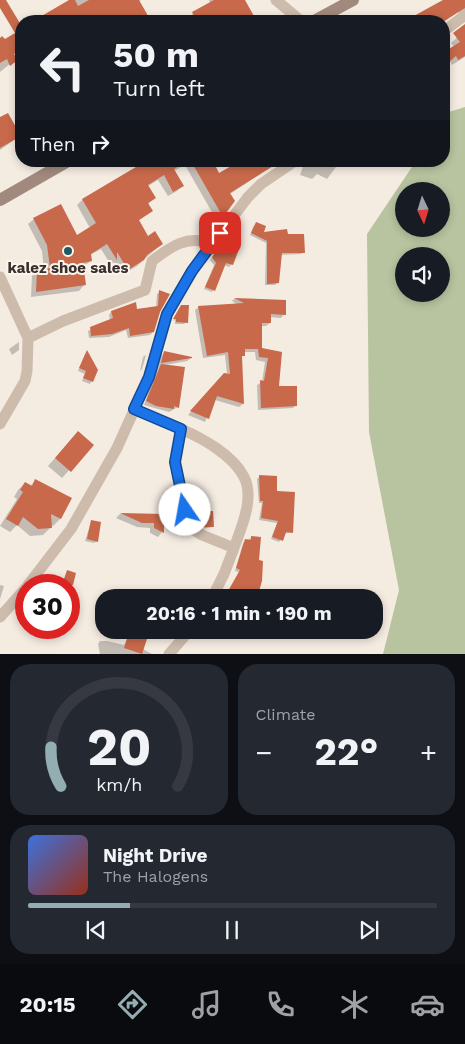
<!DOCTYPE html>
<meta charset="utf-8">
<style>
:root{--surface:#171b24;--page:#242831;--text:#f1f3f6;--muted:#9ea1a6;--line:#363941;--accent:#92aeb2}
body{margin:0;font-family:"Work Sans",sans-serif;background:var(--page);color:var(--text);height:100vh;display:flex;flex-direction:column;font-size:19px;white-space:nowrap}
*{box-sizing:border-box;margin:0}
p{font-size:16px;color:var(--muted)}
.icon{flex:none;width:28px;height:28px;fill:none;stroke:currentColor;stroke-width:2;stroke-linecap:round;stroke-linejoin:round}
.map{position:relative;height:654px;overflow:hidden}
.details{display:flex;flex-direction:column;gap:10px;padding:10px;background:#0d0f14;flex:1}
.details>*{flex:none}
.guide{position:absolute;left:15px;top:15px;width:435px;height:152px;border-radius:20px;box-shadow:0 2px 8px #0003;background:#171b24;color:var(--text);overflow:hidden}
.needle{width:32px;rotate:176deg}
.fabs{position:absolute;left:395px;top:182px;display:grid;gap:10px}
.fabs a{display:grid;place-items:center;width:55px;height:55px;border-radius:50%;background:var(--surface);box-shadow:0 2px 8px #0003;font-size:25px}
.speed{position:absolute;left:15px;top:574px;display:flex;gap:10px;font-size:25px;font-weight:700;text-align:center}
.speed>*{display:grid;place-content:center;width:65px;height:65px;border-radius:50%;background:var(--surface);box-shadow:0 2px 8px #0003;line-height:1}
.speed .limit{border:8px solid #d22;background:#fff;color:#111}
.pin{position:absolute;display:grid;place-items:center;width:42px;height:42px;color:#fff;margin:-21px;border-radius:10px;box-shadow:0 2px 8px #0006}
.me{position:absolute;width:55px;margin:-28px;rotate:348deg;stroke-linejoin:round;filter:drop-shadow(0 0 4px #0008)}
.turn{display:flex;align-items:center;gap:18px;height:105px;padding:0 15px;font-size:22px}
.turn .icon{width:65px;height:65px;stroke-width:2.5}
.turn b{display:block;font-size:35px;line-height:42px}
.then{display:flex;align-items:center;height:48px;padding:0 15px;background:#0003;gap:10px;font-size:19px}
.big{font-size:38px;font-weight:700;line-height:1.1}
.details .tile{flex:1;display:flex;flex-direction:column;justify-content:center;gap:8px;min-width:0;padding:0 18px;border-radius:20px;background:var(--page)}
.details .dial{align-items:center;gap:0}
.dial svg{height:130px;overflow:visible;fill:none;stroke:var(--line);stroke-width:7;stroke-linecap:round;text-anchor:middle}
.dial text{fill:var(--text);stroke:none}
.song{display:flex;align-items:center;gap:15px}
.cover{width:60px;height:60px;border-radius:8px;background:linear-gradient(135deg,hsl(220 70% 55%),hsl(10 70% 35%))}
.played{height:5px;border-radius:2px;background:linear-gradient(90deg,var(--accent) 25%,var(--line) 25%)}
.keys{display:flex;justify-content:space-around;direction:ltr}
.heat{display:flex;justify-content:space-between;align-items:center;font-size:28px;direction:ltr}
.details .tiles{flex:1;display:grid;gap:10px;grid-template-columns:1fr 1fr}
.tile:last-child{grid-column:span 2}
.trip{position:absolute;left:95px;top:589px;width:288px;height:50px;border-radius:20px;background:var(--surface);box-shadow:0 2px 8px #0003;font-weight:700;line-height:50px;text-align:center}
.dock{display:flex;height:80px;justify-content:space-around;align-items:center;background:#090b0e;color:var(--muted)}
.dock .icon{width:35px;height:35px}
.dock .current{color:var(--accent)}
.dock b{font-size:22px;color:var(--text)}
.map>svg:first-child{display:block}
.green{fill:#b8c4a0;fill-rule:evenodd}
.shadow{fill:#0003}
.building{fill:#c8694b}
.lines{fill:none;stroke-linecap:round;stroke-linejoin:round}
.street{stroke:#cdbbac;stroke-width:11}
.secondary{stroke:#a18a7d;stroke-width:12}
.route-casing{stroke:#114b97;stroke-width:12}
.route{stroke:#1a73e8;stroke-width:9}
.poi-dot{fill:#1f5a5e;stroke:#fbf5ee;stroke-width:2}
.labels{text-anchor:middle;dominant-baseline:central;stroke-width:4;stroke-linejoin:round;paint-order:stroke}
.poi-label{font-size:15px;font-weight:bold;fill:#3b302b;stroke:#fbf5ee}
</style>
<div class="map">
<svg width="465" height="654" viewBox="0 0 465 654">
<rect width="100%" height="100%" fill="#f4ebe1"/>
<path class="green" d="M465,107V654H383L399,590L369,432L367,234L416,161H444V120L449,112ZM404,191H441V229H404ZM404,256H441V294H404Z"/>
<path class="shadow" d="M74,0H141L139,1L149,21H37Z
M209,0H244L253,18L250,21H187L194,12L210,4Z
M443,0H465V17L458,12L444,22L405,21Z
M465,30V57L452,65L450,61L444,66V54L454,47L451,43Z
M21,31V64L9,41Z
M0,44L11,63L0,72Z
M21,100V112L17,105Z
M0,119L20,136L0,150Z
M148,161H211L219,174L277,163L230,194L224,215L217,221L185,165L174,171L182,186L177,191L168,196L158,180L148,186L155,198L147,205L151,211L138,221L147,237L161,244L137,266L122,275L114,262L111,265L101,249L90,255L91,261L82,267L84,285L79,291L31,297L32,276L37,271L44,270L42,251L28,224L34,219L76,237L90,228L77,205L82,200Z
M305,161H345L339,163L327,179L317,174L312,179L300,175Z
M254,225L262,234L304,252L301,254L280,255L277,283L275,285H265L266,243L250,235Z
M218,250L232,264L229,267L224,265L212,292L204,289L214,265L210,260Z
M160,292L159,311L153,332L150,335L128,338L126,330L109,337L89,338L88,331L110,320L109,315L111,312L156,307L157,294Z
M234,299L285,302L284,314L281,318L270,317V323L266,326H261V349L281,353L277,387L296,405L293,408L258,410L257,385L262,382L265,362L256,360L255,352H244L241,358L243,404L239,407L215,400L205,422L188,415L221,378L227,374L225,355L203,358L195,310L199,307L238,305L232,301Z
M179,309L186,322L184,324H175V320L173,321Z
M19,342V350L12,355L9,349Z
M164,353L191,358L187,361L165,365L178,407L169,412L144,405L161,356Z
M85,354L97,370L90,384L82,381L85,374L78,371Z
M146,355L142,369L140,371L143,357Z
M71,440L92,445L62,478L48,466Z
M259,477L276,492L292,532L284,534L279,542L271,539L277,523L259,520L262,503H259L257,479Z
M36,480L71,499L60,519L53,526L50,524V528L43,535L30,536L17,525L10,532L0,526L17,499L14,497L18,490L25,483L30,486Z
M193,513L212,527L201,529L194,524L191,515Z
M120,514L163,515L162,532L158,537L150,533V528L137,527L116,518Z
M91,522L97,541L94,543L85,541Z
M252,537L248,598H221L225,591L228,592L239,572L235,571L243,543Z
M0,585L4,586L0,599Z
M131,630L147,634L143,649L152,654H100L98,644L100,641H107L124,645Z
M206,630H219L215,637L205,633Z"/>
<path class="building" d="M0,0H6L21,25V49L14,54L18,60L10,66L7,59L0,63V38L2,36L5,39L15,33L0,8Z
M69,0H75L78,6L89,0H139L151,21H33Z
M214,0H245L255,18L248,21H197L192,12Z
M443,0H465V8L444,21H405Z
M465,24V56L458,60L456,56L444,66V52L460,42L453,33Z
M8,113L21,136L0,148V117Z
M146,161H188L174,169L184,186L173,192L164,175L148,185L156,198L148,203L153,211L139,220L148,236L155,231L163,244L147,255L144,260L128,270L117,252V260L107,244L91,254L92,261L83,263L86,285L36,292L37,270L50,268L47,245L33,218L61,204L77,235L96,223L82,199Z
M191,161H213L219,173L240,161H281L230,193L235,201L223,217Z
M256,222L266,226L264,232L287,229L288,234H304L305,253H282L279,283L267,284V241L251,233Z
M241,244L233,265L226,263L215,291L205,287L216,263L212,257L220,246Z
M159,290L170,294L160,312L154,332L130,336L129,328L112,334L91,336L90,327L113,318L111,311L136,302L137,309L158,306Z
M234,298L286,300V315L271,314V323H262V348L282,352L279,386H297V406L261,408L260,380L264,381L268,358L259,357L258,349H245V356H242L244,404L217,396L209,419L190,411L224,373L230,374L228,352L207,356L198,306L244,303Z
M181,305H189L188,323L176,322V319H173Z
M87,350L98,370L93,382L83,378L86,371L79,368Z
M164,351L192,357V358L161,363Z
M161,364L185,367L179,408L174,406V409L156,406L146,401Z
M78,431L94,445L71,472L55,458Z
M259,475L277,476V491L295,492L293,533L286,532L283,541L272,537L278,521L261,518L263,501H260Z
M35,479L72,498L61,519L51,514L52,528L38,529L23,517L18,526L6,519L23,492L20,490L25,482L32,486Z
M213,511L214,527H204L195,522L193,512Z
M120,513L164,514V533L154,528V523H142Z
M91,520L101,522L98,542L87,539Z
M251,536L261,537L259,560L263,561L262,581L257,598H224L240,570L236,568L245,539L251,540Z
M67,570L76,573L73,585H62Z
M130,630L149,633L142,654L124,648Z"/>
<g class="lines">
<path class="street" d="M276,0L301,21
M444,31L465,15
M0,277L28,338L27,371L25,381L0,424
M28,338L63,321L145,290L152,261C170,247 188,234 211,244
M134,409L181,429L175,462L188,526L202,535L234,548L224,574L212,598
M181,429C202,438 233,455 244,477C255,498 241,528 234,548
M28,585L71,529L117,448L149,377L167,314L192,271L248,197L261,184L295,161
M0,617L26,588
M169,654L190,630"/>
<path class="secondary" d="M314,21L353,0
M0,200L68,161"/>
</g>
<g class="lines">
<g class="route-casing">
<path id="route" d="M185,510L175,462L181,429L134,409L149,377L167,314L192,271L220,233"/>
</g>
<use href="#route" class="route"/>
</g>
<circle class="poi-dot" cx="68" cy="251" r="5"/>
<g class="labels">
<g class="poi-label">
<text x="68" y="268">kalez shoe sales</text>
</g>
</g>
</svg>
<div class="fabs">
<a><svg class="needle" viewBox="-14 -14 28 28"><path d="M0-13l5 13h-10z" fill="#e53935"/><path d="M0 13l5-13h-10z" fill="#9ea1a6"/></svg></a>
<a><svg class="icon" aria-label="sound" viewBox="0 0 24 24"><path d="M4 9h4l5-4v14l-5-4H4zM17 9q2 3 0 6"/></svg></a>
</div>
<div class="speed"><div class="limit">30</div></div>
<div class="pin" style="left:220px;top:233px;background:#d93025"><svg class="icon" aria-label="arrive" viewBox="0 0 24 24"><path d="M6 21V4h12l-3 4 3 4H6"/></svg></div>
<svg class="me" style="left:185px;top:510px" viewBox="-20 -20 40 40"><circle r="19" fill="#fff"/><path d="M0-13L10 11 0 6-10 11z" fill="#1a73e8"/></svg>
<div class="trip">20:16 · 1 min · 190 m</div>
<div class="guide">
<div class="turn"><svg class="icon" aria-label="left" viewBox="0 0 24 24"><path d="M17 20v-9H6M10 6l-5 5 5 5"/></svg><div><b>50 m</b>Turn left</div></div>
<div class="then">Then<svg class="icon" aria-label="right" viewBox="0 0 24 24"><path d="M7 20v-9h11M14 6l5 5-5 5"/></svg></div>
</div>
</div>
<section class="details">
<div class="tiles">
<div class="tile dial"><svg viewBox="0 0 100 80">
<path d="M14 69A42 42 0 1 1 86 69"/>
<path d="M14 69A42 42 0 0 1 8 45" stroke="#92aeb2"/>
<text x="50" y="56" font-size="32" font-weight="700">20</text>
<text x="50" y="72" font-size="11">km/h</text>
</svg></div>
<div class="tile"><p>Climate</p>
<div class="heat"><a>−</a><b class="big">22°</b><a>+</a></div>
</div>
<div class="tile">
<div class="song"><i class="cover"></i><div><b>Night Drive</b><p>The Halogens</p></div></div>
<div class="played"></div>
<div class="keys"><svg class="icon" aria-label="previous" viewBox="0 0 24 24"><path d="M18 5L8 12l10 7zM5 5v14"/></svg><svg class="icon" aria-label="pause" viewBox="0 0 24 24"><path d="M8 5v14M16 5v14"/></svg><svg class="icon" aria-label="next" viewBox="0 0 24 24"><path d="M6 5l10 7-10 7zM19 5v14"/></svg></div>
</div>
</div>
</section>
<nav class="dock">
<b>20:15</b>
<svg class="icon current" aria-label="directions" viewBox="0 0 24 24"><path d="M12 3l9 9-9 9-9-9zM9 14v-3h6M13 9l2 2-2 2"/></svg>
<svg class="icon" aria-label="music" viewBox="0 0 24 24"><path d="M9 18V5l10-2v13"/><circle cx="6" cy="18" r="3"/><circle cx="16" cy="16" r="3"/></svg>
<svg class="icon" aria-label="phone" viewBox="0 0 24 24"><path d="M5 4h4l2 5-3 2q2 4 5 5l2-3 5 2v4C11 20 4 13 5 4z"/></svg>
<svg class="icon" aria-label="climate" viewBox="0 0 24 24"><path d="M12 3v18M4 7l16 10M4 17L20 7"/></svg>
<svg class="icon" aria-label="car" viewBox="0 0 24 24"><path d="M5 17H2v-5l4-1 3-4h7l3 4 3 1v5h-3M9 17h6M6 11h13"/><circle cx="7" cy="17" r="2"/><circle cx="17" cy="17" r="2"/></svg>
</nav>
